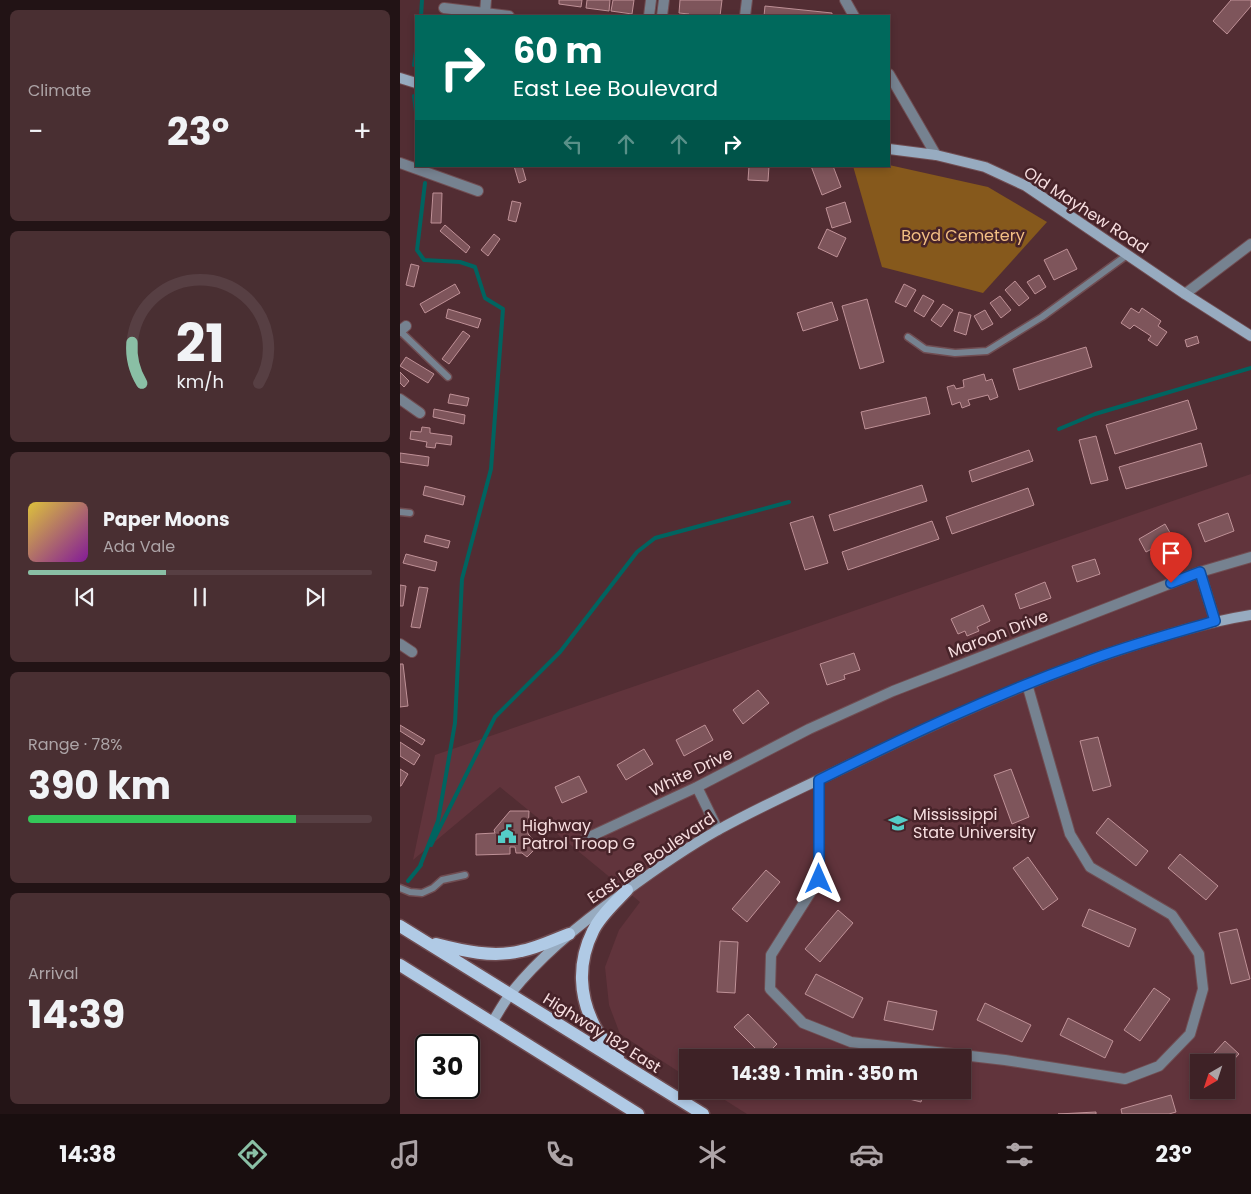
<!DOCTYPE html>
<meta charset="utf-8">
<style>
:root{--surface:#3e2226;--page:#492f32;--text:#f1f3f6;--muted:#ada4a7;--line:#573f43;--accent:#8abfa5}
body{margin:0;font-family:Poppins,sans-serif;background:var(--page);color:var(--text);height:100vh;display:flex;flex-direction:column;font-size:19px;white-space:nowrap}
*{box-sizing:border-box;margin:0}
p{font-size:16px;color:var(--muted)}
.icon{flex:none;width:28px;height:28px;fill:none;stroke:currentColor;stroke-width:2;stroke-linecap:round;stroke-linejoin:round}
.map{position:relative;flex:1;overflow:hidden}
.drawer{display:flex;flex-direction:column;gap:10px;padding:10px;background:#221315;width:400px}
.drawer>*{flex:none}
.top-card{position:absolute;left:15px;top:15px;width:475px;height:152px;border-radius:0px;box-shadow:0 2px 8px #0003,0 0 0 1px var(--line);background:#00695c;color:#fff;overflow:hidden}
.needle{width:32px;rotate:219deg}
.tools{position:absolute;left:790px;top:1054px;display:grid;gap:10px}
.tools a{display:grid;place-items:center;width:45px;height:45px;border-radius:0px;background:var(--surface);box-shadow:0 2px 8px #0003,0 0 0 1px var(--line);font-size:25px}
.speed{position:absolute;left:15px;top:1034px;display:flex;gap:10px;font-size:25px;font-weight:700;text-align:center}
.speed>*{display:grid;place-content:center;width:65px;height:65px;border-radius:50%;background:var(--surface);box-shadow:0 2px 8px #0003,0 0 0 1px var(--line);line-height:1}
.speed .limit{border:2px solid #111;border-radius:8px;background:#fff;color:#111}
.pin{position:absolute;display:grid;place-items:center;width:42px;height:42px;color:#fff;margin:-51px -21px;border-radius:50% 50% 50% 0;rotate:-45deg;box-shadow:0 0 5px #0007}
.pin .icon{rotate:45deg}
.me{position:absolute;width:55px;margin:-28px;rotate:0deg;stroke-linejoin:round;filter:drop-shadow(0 0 4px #0008)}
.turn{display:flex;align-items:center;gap:18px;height:105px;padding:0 15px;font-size:22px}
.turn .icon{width:65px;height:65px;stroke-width:2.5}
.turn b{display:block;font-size:35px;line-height:42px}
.lanes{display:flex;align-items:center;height:48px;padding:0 15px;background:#0003;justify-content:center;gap:25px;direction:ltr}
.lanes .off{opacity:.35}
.big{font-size:38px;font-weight:700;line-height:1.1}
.drawer .tile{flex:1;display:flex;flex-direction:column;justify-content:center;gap:8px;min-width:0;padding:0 18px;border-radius:8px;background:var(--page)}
.drawer .dial{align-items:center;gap:0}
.dial svg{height:130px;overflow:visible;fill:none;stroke:var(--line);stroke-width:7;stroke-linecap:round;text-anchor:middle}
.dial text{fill:var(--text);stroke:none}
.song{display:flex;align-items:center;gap:15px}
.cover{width:60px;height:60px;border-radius:8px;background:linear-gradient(135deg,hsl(50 70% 55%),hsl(290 70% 35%))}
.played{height:5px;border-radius:2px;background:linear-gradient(90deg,var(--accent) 40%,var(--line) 40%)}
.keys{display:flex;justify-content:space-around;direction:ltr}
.heat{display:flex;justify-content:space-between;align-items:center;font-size:28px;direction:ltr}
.charge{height:8px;border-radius:4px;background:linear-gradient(90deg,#34c759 78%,var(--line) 0)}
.trip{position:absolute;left:279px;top:1049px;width:292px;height:50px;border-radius:0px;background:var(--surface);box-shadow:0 2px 8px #0003,0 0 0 1px var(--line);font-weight:700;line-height:50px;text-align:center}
.dock{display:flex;height:80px;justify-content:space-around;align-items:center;background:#190e0f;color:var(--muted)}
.dock .icon{width:35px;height:35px}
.dock .selected{color:var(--accent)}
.dock b{font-size:22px;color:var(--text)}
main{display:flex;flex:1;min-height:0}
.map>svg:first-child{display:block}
.built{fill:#61343c;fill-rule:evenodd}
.green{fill:#86591c}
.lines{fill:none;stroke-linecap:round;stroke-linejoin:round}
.stream{stroke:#006460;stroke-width:4}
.building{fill:#7e555b;stroke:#bf9197}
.lane-casing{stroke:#704d52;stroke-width:9}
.street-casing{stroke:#704d52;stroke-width:12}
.secondary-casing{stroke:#704d52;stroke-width:12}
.primary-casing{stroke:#704d52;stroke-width:15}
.lane{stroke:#768290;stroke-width:6}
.street{stroke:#768290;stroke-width:10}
.secondary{stroke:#97abc0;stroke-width:10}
.primary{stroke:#b0cae5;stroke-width:12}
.route-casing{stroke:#114b97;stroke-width:12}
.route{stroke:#1a73e8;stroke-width:9}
.labels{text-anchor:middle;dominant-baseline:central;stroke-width:5;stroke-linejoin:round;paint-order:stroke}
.street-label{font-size:16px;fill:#f7dee0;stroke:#472329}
.park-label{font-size:16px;fill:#f3bf84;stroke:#472329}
.poi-label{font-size:16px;fill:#f7dee0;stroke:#472329;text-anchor:start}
</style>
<main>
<section class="drawer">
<div class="tile"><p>Climate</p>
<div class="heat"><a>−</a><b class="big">23°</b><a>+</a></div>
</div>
<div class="tile dial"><svg viewBox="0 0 100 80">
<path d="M14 69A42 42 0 1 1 86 69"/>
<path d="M14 69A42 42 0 0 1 8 44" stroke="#8abfa5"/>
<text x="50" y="56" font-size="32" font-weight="700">21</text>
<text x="50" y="72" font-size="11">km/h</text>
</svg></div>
<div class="tile">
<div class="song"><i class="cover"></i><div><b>Paper Moons</b><p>Ada Vale</p></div></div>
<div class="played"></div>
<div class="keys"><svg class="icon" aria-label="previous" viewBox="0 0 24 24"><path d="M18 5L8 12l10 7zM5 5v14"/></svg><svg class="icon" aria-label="pause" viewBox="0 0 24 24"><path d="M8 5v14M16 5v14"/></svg><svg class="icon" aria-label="next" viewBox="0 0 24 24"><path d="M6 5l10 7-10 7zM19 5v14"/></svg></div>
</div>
<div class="tile"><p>Range · 78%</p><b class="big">390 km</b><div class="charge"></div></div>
<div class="tile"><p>Arrival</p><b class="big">14:39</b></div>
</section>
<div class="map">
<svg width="851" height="1114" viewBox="0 0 851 1114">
<rect width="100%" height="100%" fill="#522d33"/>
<path class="built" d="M851,474V1114H347L309,1090H562V1058H288L287,1077L220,1034L209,1005L205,967L219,930L240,902L100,787L13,860L35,755ZM799,1062H826V1090H799Z"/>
<path class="green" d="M489,165L588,187L647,222L583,293L482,267L453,166Z"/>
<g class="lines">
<path class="stream" d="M21,16L22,0
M14,65L16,51
M14,96L16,112
M659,429L695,414L851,368
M31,845L95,717L160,652L237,552L255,538L389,502
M20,866L38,821L55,723L62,579L91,469L103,309L85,298L75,267L60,262L24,260L17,250L25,183
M8,881L21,865"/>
</g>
<path class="building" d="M159,0H182L181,7L159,4Z
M187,0H210L209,11L186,8Z
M213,0H234L232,14L211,11Z
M280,0H322L320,16H289V14L279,13Z
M831,0H851V6L827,34L813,21Z
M365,6L432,13V16H364Z
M114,166H122L126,180L119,183Z
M349,166H369L368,181L348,180Z
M411,166H433L441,187L422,195Z
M33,193H42L41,223H31Z
M112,201L121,203L116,222L108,220Z
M445,202L451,222L432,228L426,208Z
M45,225L70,247L66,253L40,231Z
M427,229L446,238L437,257L418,248Z
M94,234L100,239L88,256L81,250Z
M667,249L677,269L654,280L644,260Z
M11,264L19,266L14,287L6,285Z
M639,275L646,287L635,294L627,282Z
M615,281L629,298L619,306L605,290Z
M55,284L60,293L25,313L20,304Z
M504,284L516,290L506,307L495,302Z
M523,295L534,301L524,317L514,311Z
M600,296L611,310L601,318L590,303Z
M467,299L484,362L460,369L442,306Z
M432,302L438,320L403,331L397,313Z
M543,304L553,310L541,327L531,320Z
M731,308L739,313L742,308L761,321L758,326L767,332L757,346L748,340L751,336L734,325L730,329L721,323Z
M48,309L81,319L78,328L46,318Z
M585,310L593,324L582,330L574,316Z
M559,312L571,315L566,335L554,331Z
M63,331L70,336L49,364L42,359Z
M797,336L799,343L787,347L785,340Z
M686,347L692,367L619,390L613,369Z
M6,357L34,374L28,383L0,366Z
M0,372L9,381L4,387L0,383Z
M584,374L586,381L592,379L598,397L590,400L588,395L568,400L570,405L562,408L560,402L552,405L547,387L554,385L556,389L564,387L563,380Z
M50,394L69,398L67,406L48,403Z
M526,397L530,414L465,429L461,412Z
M788,400L797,429L715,454L706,425Z
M34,409L65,415L64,424L33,417Z
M22,427L30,428V433L52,436L51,445L36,443L35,448L26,447L27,442L10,439L11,431L21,432Z
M696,436L708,480L691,484L679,440Z
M801,443L807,466L726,489L719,467Z
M629,450L633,461L572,482L569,471Z
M0,453L29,457L28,466L0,462Z
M522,485L527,501L434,531L429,515Z
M25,486L65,496L63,505L23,495Z
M628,488L634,505L552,534L546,517Z
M828,513L834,531L805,542L798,524Z
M413,516L428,563L405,570L390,523Z
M532,521L539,539L448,570L442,552Z
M765,524L773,538L746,552L739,539Z
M26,535L50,541L48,548L24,542Z
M6,554L37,562L35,571L3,563Z
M695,559L700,574L677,582L672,566Z
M645,582L651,598L620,609L615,594Z
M0,585L6,586L3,606H0Z
M19,587L28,588L20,628L11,627Z
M583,605L590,621L577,627L579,631L567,636L565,631L558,634L551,619Z
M454,653L460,670L444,675L445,679L427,685L420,664Z
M0,664H3L8,706L0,707Z
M358,690L369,703L343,724L333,710Z
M0,725L25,740L22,745L0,731Z
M305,725L313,740L284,756L276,740Z
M698,737L711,786L693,791L680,741Z
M0,742L20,755L14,765L0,756Z
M244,749L253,764L226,780L217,765Z
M0,769L8,774L1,786H0Z
M611,769L629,817L612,824L594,775Z
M179,776L187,792L162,803L155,787Z
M110,811H129L128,834L139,845L127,857L122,853H116L115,847H110V854L76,855V834L95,833L94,830Z
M708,818L748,851L736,866L696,833Z
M780,854L818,886L806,900L768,868Z
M628,857L658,899L643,910L613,868Z
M366,870L380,882L347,922L332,909Z
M689,909L736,929L729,947L682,926Z
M438,910L453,923L420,962L405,949Z
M837,929L850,979L831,984L819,933Z
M320,941L338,942L335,993L317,992Z
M416,974L463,998L453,1018L405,994Z
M754,988L770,999L740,1041L724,1030Z
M488,1001L537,1011L533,1030L484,1020Z
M585,1003L631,1025L622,1042L577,1020Z
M348,1014L377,1044L364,1057L334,1027Z
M668,1018L713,1041L705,1058L660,1035Z
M825,1041L839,1054L826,1068V1062H806Z
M799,1070V1090L789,1081Z
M473,1090H524L521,1102Z
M771,1095L776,1112L769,1114H722L721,1109Z
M696,1112V1114H658Z"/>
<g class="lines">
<g class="lane-casing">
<path id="lane" d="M0,331L48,377
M508,337L525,349L555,353L587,351L642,317L727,255
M0,512L10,513
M0,888L10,892L22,893L33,888L42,880L65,875"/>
</g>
<g class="street-casing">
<path id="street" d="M445,0L454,16
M44,8L109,16
M85,13L86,0
M249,16L251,0
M262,16L264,0
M345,16L347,0
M489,74L536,155
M0,163L78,191
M785,294L851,244
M0,331L6,326
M0,399L20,413
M800,572L815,621
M0,644L12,652
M419,780V879L371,955L370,989L403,1023L451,1042L605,1060L725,1079L759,1066L790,1034L803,989L799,954L772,915L690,867L670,834L627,684
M297,787L318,830
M185,839L297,787L409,729L493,691L800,572L851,557"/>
</g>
<g class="secondary-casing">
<path id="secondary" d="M0,78L16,83
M489,149L536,155L585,167L626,186L785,294L851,336
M92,1023C98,1013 104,1002 111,993C142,954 182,922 222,894C253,871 284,849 318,830C365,804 415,782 464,758C550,716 637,677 728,647C769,634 808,622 851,615"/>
</g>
<g class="primary-casing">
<path id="primary" d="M0,926L303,1114
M36,944C63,951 93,958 121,951C137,948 153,940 169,934
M0,965L238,1114
M218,1058C211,1048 201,1038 195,1027C179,997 177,963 193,931C200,916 215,903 227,890"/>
</g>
<use href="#lane" class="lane"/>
<use href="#street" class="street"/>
<use href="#secondary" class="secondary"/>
<use href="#primary" class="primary"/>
</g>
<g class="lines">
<g class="route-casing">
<path id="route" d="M419,879V780C505,737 591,696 682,663C725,646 771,634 815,621L800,572L771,583"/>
</g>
<use href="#route" class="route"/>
</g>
<defs>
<g id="university-bare" transform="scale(1.5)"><path d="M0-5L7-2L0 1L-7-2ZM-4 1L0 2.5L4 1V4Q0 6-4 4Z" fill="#54cdc7" stroke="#472329" stroke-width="2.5" paint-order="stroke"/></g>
<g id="civic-bare" transform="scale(1.5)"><path d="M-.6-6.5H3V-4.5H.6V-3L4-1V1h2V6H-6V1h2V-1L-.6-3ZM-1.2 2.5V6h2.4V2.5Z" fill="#54cdc7" stroke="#472329" stroke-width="2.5" paint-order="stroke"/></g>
</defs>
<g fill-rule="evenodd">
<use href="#university-bare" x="498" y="823"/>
<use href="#civic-bare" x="107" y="834"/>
</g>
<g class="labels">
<g class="street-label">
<text transform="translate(686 210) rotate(33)">Old Mayhew Road</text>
<text transform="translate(598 634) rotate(-21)">Maroon Drive</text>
<text transform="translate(291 772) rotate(-26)">White Drive</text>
<text transform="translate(251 858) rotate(-34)">East Lee Boulevard</text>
<text transform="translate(202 1033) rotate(32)">Highway 182 East</text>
</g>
<g class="park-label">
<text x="563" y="235">Boyd Cemetery</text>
</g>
<g class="poi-label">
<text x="513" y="814">Mississippi<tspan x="513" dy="18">State University</tspan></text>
<text x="122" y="825">Highway<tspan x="122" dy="18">Patrol Troop G</tspan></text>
</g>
</g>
</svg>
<div class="tools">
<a><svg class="needle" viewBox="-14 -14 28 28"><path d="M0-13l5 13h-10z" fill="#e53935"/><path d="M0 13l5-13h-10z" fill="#ada4a7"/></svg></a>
</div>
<div class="speed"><div class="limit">30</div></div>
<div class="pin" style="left:771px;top:583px;background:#d93025"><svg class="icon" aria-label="arrive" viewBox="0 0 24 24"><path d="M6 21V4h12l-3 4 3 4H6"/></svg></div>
<svg class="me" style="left:419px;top:879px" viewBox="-20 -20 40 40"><path d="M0-17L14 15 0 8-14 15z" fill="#1a73e8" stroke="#fff" stroke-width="4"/></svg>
<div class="trip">14:39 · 1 min · 350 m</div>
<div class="top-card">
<div class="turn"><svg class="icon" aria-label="right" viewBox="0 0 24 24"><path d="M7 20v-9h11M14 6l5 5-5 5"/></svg><div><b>60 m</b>East Lee Boulevard</div></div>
<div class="lanes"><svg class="icon off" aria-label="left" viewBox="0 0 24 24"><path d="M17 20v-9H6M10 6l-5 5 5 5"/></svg><svg class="icon off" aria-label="ahead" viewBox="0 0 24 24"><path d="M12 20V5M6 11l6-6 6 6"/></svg><svg class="icon off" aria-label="ahead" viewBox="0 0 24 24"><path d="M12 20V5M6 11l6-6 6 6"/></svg><svg class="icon" aria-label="right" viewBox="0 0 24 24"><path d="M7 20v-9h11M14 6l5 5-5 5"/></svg></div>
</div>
</div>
</main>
<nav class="dock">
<b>14:38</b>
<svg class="icon selected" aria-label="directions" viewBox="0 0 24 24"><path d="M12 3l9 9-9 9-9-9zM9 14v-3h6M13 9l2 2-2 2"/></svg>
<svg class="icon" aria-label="music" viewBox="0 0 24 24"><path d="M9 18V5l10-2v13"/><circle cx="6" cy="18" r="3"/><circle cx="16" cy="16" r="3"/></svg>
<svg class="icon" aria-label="phone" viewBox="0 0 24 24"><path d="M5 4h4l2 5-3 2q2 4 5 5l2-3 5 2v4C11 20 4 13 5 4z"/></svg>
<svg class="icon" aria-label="climate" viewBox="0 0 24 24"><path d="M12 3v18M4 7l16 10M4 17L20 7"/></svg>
<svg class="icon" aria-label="car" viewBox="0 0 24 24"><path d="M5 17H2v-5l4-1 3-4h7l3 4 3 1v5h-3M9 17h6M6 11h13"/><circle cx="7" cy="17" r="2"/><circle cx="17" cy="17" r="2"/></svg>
<svg class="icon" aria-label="filters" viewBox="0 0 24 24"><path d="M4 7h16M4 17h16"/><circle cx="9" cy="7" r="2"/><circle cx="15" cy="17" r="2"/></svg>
<b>23°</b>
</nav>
